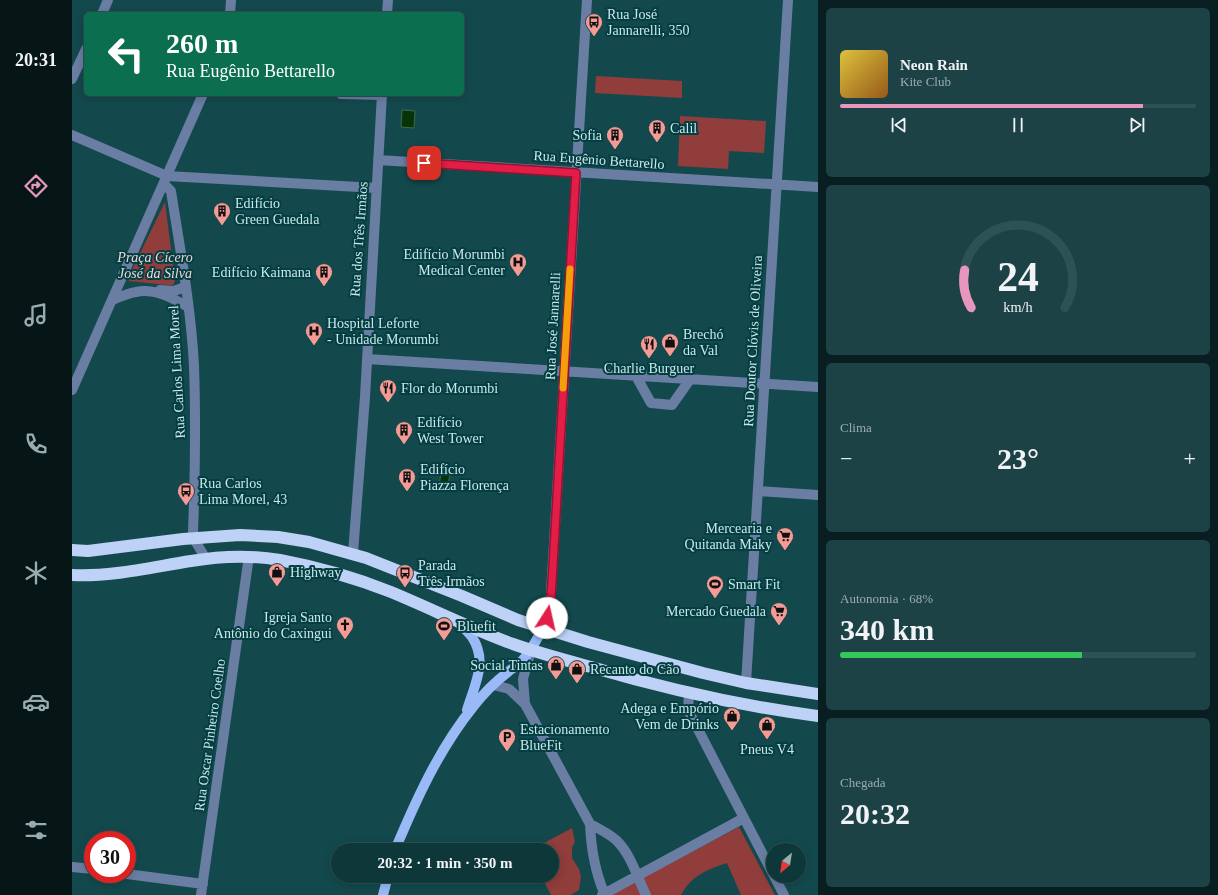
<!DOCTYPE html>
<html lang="pt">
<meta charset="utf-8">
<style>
:root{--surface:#0e373a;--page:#1c4245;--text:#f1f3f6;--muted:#9bacaf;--line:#2e5154;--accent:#e797bd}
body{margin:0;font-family:"Times New Roman",serif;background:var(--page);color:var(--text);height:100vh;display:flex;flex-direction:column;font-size:15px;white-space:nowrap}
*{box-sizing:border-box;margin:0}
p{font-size:13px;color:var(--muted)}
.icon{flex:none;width:22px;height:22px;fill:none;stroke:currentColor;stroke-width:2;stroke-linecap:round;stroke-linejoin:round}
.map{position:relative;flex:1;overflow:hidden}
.sheet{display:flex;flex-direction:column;gap:8px;padding:8px;background:#081e20;width:400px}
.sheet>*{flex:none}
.top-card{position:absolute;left:12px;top:12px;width:380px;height:84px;border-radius:6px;box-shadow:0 2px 10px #0003,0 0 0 1px var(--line);background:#0b6e4f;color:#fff;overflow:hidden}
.needle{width:26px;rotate:210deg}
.buttons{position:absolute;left:694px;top:843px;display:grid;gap:8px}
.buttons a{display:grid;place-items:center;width:40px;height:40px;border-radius:50%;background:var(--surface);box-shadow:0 2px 10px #0003,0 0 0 1px var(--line);font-size:20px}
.speed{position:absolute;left:12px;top:831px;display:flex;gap:8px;font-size:20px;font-weight:700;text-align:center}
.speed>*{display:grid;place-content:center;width:52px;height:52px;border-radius:50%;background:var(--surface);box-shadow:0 2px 10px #0003,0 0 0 1px var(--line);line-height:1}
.speed .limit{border:6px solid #d22;background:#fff;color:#111}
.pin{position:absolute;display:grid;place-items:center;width:34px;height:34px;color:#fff;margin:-17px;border-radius:8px;box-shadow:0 2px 6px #0006}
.me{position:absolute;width:44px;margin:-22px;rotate:10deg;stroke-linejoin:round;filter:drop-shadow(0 0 3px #0008)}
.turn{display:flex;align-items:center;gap:14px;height:84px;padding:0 16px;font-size:18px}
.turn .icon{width:52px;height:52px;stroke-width:2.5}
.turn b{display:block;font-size:28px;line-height:34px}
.big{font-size:30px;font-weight:800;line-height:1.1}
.sheet .tile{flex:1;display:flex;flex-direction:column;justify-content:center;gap:6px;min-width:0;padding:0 14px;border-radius:6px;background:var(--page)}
.sheet .dial{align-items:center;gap:0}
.dial svg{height:104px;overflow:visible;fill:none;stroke:var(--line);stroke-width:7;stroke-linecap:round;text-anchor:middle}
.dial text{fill:var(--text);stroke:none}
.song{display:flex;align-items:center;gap:12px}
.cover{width:48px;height:48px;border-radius:6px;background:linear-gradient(135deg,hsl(50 70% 55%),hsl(30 70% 35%))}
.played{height:4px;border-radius:2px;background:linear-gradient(90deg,var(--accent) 85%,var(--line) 85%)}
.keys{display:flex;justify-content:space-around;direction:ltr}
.heat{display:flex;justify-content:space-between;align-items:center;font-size:22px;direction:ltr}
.charge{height:6px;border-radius:3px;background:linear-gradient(90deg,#34c759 68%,var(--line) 0)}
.trip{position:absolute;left:259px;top:843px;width:228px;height:40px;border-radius:20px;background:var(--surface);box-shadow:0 2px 10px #0003,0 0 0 1px var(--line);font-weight:800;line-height:40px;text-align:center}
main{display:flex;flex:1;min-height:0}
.dock{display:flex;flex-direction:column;width:72px;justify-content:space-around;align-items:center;background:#061617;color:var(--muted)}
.dock .icon{width:28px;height:28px}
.dock .on{color:var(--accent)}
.dock b{font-size:18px;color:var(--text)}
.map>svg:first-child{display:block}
.green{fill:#903d3b}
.water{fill:#073308;stroke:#42694c}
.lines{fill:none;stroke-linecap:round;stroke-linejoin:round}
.minor{stroke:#6a7ea4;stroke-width:10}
.major{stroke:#99b9f7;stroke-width:10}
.highway{stroke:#bed1f6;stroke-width:12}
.route-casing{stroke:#92132f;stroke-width:10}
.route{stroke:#e11d48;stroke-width:7}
.slow{stroke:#f59e0b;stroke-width:7}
.labels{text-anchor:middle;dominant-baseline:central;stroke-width:4;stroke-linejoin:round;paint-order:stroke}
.poi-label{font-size:14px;fill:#cde7e9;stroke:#033e43;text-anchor:start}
.street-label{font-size:14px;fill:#cde7e9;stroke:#033e43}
.park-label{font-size:14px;font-style:italic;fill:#f3d5d2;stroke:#033e43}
</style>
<main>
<nav class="dock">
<b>20:31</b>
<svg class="icon on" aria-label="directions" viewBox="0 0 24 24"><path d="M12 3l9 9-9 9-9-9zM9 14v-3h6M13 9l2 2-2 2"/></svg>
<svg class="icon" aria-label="music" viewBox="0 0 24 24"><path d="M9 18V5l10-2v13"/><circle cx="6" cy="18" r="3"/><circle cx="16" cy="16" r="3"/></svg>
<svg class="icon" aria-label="phone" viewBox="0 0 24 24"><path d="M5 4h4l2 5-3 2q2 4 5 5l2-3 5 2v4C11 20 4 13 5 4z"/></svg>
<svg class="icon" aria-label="climate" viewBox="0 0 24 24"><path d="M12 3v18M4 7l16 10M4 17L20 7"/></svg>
<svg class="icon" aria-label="car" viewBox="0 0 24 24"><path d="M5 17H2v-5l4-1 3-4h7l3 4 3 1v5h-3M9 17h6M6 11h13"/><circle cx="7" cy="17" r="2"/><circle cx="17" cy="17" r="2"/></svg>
<svg class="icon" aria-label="filters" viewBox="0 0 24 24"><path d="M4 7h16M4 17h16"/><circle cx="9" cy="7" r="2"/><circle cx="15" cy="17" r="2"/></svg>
</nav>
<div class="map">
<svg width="746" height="895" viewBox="0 0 746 895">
<rect width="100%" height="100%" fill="#13494d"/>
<path class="green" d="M524,76L610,81V98L523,93Z
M608,116L694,121L692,153L657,151L656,169L606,166Z
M93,202L103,281L101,285H95L57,281L56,278Z
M667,827L703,895H669L655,863C634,870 620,875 609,895H579L570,878Z
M500,828L503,842L500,847V858L507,869L509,877L507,890L499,895H479L469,876H480V850H459Z
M564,876L574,895H533Z"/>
<path class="water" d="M330,110L343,111L342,128L329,127Z
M369,472H378L376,487H367Z"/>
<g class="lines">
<path class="minor" d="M30,14L36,0
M158,14L159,0
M315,14L316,0
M0,79L14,49
M269,94L310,95
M0,135L95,176L304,188
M306,160L746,187
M92,184L99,191C108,249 119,307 122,366C124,422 123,477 121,533L122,539L134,559
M88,290L102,291L113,287
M40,300C48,297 56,293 64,292C82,288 101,298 116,307
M295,359L746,387
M564,376L579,403L600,405L619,378
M0,390L131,94
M686,491L746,495
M281,553L293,397L310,94
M471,628L478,608L479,592L515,0
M674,683C689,455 700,227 716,0
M421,685L437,689L453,704L518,824C519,848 523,872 533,895
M617,693L616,710L701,874
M453,704L451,679L459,650
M518,824C527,829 536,833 544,840C559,854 565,877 574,895
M0,867L21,869
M55,874L131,884
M702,876L712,895
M129,895L177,556
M530,895L672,818"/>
<path class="major" d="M387,623C391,627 396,632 400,637C416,661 403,684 395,710
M323,850C344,800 367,749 401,707C411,694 423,682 436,672C439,669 444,667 448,663C458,653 464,641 471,628
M311,895L316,876"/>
<path class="highway" d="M0,550L16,551L111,539L168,535L206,537L237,542L294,558L390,596L446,620L516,642L631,673L674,683L746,694
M0,575C40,577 80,567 119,561C148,556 179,555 208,560C245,567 284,578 319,592C360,609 400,629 441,644C466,653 493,660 519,667C594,689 669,706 746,716"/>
</g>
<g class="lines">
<g class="route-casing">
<path id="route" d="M352,163L504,173L480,582L478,608L475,618"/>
</g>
<use href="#route" class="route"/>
<path class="slow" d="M491,388L498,269"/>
</g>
<defs>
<g id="bus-pin" transform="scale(0.9)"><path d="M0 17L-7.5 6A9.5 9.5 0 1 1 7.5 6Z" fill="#f59b96" stroke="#033e43"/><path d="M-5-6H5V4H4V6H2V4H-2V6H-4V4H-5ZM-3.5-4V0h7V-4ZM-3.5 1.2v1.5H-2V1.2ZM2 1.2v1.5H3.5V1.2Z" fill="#111"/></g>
<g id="building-pin" transform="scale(0.9)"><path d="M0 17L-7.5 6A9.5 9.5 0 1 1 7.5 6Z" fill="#f59b96" stroke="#033e43"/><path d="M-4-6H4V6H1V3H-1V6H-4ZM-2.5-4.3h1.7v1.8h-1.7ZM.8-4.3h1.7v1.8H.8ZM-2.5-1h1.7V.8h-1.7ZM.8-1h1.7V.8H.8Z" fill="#111"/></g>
<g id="hospital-pin" transform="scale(0.9)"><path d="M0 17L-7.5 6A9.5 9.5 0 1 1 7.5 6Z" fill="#f59b96" stroke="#033e43"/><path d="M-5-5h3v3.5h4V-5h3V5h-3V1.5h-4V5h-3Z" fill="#111"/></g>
<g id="shop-pin" transform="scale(0.9)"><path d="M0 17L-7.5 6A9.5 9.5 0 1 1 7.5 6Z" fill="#f59b96" stroke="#033e43"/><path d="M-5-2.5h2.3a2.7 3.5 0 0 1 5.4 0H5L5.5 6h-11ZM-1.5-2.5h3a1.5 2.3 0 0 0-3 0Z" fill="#111"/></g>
<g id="restaurant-pin" transform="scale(0.9)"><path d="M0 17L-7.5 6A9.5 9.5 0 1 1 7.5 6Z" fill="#f59b96" stroke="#033e43"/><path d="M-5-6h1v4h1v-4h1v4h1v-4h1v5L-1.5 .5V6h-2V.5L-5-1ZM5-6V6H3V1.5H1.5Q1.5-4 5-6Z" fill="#111"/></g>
<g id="supermarket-pin" transform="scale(0.9)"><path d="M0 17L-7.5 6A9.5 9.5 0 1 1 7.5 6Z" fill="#f59b96" stroke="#033e43"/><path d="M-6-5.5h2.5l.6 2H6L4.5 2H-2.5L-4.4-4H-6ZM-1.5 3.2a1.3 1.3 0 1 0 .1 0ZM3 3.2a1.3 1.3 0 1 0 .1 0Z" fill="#111"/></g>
<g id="stadium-pin" transform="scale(0.9)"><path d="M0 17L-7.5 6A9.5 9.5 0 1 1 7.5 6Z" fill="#f59b96" stroke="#033e43"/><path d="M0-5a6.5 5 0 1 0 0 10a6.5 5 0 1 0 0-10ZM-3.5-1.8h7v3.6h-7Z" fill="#111"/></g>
<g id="church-pin" transform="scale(0.9)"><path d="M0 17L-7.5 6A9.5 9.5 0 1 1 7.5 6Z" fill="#f59b96" stroke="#033e43"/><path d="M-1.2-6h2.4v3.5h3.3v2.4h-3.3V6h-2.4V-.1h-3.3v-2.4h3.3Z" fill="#111"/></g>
<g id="parking-pin" transform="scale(0.9)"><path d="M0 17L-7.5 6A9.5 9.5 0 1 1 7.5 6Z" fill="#f59b96" stroke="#033e43"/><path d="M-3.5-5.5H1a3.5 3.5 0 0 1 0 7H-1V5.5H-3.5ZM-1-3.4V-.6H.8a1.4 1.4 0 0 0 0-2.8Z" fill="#111"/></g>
</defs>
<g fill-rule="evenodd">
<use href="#bus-pin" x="522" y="22"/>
<use href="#building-pin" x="585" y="128"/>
<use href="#building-pin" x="543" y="135"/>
<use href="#building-pin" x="150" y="211"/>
<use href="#hospital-pin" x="446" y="262"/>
<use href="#building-pin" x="252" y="272"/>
<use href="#hospital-pin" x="242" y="331"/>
<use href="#shop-pin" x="598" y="342"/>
<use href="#restaurant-pin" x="577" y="344"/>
<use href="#restaurant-pin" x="316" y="388"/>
<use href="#building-pin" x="332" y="430"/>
<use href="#building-pin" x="335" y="477"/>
<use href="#bus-pin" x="114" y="491"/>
<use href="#supermarket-pin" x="713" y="536"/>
<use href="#shop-pin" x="205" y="572"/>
<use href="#bus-pin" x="333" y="573"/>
<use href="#stadium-pin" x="643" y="584"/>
<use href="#supermarket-pin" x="707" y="611"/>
<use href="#church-pin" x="273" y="625"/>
<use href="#stadium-pin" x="372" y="626"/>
<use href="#shop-pin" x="484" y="665"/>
<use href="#shop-pin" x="505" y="669"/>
<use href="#shop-pin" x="660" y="716"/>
<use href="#shop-pin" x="695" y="725"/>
<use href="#parking-pin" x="435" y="737"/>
</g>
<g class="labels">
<g class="poi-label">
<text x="535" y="14">Rua José<tspan x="535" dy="16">Jannarelli, 350</tspan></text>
<text x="598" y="128">Calil</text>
<text x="530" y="135" text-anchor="end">Sofia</text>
<text x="163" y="203">Edifício<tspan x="163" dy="16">Green Guedala</tspan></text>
<text x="433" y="254" text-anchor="end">Edifício Morumbi<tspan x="433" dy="16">Medical Center</tspan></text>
<text x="239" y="272" text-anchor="end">Edifício Kaimana</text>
<text x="255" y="323">Hospital Leforte<tspan x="255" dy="16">- Unidade Morumbi</tspan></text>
<text x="611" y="334">Brechó<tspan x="611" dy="16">da Val</tspan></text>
<text x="577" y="368" text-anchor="middle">Charlie Burguer</text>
<text x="329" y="388">Flor do Morumbi</text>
<text x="345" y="422">Edifício<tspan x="345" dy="16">West Tower</tspan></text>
<text x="348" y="469">Edifício<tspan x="348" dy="16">Piazza Florença</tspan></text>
<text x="127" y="483">Rua Carlos<tspan x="127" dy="16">Lima Morel, 43</tspan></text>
<text x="700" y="528" text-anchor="end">Mercearia e<tspan x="700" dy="16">Quitanda Maky</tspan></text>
<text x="346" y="565">Parada<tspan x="346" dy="16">Três Irmãos</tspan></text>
<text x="218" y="572">Highway</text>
<text x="656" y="584">Smart Fit</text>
<text x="694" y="611" text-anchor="end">Mercado Guedala</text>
<text x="260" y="617" text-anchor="end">Igreja Santo<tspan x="260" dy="16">Antônio do Caxingui</tspan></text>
<text x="385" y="626">Bluefit</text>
<text x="471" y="665" text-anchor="end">Social Tintas</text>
<text x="518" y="669">Recanto do Cão</text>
<text x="647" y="708" text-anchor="end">Adega e Empório<tspan x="647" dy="16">Vem de Drinks</tspan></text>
<text x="448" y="729">Estacionamento<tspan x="448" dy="16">BlueFit</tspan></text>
<text x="695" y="749" text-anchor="middle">Pneus V4</text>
</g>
<g class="street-label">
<text transform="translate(527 160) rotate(4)">Rua Eugênio Bettarello</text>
<text transform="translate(287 239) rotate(-86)">Rua dos Três Irmãos</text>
<text transform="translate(481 326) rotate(-87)">Rua José Jannarelli</text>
<text transform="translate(681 341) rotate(-87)">Rua Doutor Clóvis de Oliveira</text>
<text transform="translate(105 372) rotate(-93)">Rua Carlos Lima Morel</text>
<text transform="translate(138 735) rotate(-82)">Rua Oscar Pinheiro Coelho</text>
</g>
<g class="park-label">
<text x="83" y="257">Praça Cícero<tspan x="83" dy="16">José da Silva</tspan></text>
</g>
</g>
</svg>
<div class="buttons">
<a><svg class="needle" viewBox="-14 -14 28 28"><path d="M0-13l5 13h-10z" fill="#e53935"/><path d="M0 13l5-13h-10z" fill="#9bacaf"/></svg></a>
</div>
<div class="speed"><div class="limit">30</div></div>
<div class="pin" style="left:352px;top:163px;background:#d93025"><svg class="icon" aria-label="arrive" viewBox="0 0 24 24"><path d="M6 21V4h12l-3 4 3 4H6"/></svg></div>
<svg class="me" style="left:475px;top:618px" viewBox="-20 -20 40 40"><circle r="19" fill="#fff"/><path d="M0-13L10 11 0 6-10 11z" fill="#e11d48"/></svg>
<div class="trip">20:32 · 1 min · 350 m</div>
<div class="top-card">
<div class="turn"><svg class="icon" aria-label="left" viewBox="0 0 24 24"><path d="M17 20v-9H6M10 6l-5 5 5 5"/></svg><div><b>260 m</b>Rua Eugênio Bettarello</div></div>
</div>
</div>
<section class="sheet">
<div class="tile">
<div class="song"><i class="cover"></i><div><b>Neon Rain</b><p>Kite Club</p></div></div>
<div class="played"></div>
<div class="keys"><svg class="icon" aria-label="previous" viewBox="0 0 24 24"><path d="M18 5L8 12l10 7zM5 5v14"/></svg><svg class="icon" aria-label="pause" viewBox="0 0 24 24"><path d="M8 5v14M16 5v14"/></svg><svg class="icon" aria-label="next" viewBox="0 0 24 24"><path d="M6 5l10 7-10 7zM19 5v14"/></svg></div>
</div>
<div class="tile dial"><svg viewBox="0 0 100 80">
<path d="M14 69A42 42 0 1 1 86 69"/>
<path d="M14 69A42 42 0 0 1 9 40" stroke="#e797bd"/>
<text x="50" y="56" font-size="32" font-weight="700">24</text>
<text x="50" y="72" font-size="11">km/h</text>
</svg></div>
<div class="tile"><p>Clima</p>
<div class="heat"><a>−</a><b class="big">23°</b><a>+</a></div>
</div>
<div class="tile"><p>Autonomia · 68%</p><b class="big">340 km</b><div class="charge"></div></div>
<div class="tile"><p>Chegada</p><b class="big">20:32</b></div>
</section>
</main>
